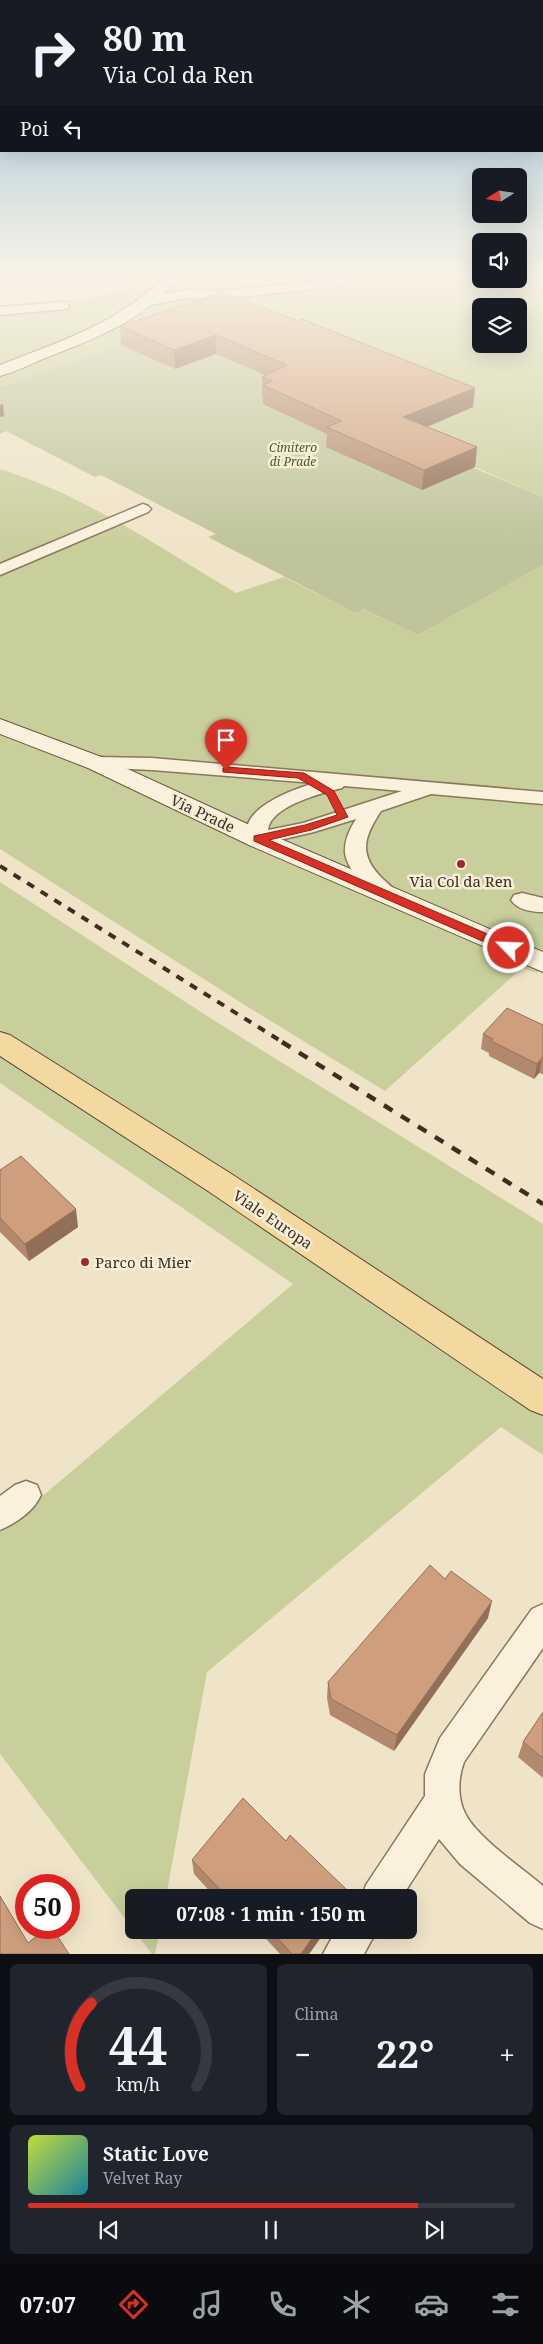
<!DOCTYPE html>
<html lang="it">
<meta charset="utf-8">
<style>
:root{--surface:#171b24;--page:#20242c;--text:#f1f3f6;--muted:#9ea1a6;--line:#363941;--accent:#d93025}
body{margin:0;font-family:"Noto Serif",serif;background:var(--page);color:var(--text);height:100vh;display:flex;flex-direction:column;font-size:19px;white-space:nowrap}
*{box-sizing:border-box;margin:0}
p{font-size:16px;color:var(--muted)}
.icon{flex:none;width:28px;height:28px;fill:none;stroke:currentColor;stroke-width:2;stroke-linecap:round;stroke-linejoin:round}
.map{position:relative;height:1954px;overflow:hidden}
.side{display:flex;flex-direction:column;gap:10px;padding:10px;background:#0d0f14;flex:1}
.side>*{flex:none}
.guide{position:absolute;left:0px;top:0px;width:544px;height:152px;box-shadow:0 5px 20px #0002;background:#171b24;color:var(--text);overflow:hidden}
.needle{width:32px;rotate:258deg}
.tools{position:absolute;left:472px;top:168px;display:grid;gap:10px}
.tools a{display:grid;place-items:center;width:55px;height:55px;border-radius:8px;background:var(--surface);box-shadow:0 5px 20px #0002;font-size:25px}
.speed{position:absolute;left:15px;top:1874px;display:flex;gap:10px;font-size:25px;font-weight:700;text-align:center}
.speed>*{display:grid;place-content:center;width:65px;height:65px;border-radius:50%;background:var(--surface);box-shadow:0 5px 20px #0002;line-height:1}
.speed .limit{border:8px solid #d22;background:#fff;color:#111}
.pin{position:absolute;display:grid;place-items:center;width:42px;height:42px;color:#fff;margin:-51px -21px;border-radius:50% 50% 50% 0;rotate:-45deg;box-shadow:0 0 5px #0007}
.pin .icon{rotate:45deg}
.me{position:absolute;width:55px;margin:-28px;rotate:294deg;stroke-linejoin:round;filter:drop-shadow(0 0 4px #0008)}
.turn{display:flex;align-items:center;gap:18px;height:105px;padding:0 20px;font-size:22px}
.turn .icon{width:65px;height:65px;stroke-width:2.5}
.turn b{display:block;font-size:35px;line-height:42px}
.then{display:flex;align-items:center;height:48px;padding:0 20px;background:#0003;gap:10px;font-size:19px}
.big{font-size:38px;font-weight:700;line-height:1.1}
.side .widget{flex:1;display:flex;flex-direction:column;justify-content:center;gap:8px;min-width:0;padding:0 18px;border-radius:8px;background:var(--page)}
.side .dial{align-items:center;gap:0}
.dial svg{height:130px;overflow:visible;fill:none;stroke:var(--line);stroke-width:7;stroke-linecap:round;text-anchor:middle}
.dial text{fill:var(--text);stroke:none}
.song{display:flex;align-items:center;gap:15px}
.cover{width:60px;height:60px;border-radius:8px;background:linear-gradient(135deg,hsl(70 70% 55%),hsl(190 70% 35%))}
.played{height:5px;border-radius:2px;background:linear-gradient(90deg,var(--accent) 80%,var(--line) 80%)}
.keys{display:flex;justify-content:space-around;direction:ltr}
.heat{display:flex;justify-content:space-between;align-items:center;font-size:28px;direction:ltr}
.side .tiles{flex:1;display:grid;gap:10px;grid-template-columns:1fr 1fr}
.widget:last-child{grid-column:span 2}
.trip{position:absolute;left:125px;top:1889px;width:292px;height:50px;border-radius:8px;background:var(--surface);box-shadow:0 5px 20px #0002;font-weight:700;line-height:50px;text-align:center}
.menu{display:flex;height:80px;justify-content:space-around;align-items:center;background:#090b0e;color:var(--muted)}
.menu .icon{width:35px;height:35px}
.menu .selected{color:var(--accent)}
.menu b{font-size:22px;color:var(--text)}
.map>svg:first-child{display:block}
.green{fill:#c9cf9b;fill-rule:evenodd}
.cemetery{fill:#bfc49a}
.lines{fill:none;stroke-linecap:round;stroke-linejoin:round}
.street-casing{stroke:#8d765c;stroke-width:3}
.secondary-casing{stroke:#6f573f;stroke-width:2}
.primary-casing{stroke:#5b4430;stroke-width:2}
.street{fill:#faf1dc;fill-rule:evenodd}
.secondary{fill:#faf1dc;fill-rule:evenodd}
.primary{fill:#f3d9a0;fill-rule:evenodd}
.rail-far1{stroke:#3d2e20;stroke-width:4;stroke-dasharray:8 8;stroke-linecap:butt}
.rail{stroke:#3d2e20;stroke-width:4.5;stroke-dasharray:10 10;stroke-linecap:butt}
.wall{fill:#b2896c}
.shaded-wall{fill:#916f58}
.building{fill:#cf9f7d;stroke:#916f58}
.route{fill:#d93025;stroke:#8d1f18}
.poi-dot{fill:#9e2a2b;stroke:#f7eed8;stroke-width:2}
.labels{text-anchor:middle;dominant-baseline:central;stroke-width:5;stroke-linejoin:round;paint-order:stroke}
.far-park-label{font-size:12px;font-style:italic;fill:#4d5a26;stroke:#f7eed8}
.street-label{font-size:15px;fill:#3d2e20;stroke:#f7eed8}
.poi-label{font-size:15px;fill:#3d2e20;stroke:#f7eed8}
</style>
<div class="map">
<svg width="543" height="1954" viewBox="0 0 543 1954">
<rect width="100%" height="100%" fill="#f0e4c8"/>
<path class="green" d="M139,276H343L331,286L396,276H461L478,281L543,287V497L475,467L222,310L0,387V313L41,310L57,298L76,301L132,287ZM481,306H519V344H481Z
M0,469C85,495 160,548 236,593L284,577L355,613L362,609L418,635L543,565V965L537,973L522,968L385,1091L243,1004L0,849Z
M0,882L218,1023L543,1224V1455L501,1427L207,1672L166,1897L134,1898V1930H160L155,1954H152L0,1754V1532L293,1284L0,1083Z"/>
<path class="cemetery" d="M222,310L302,338L473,407L403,438L543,497V565L418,635L363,609L355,613L208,537L216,534L101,475L95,477L6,431L0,434V387Z"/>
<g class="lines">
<g class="street-casing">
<path id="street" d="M337,276H349L340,285L336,287L218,299L187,298L144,306L138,302L144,298L187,290L218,291L333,280Z
M63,302L67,303L69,306L67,309L0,315V307Z
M143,504L148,506L151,509L148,512L0,575V564Z
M96,757L152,758L543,792V804L431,794L381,811C364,837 358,854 382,878C388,884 394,888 399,895L396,900C390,901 385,903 380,900C366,891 347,869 345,853C344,840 350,829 356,819L314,832L258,845L251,844C230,811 294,789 315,783L152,770L89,767L86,763L89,759ZM344,786L402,791L303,823L268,830C270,806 322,793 342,788Z
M522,893L543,898V912C531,912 518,910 511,900L514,895Z
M26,1481L37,1485L41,1495C34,1511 16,1523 0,1530V1496L15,1485Z
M543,1604V1648L464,1762C458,1778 457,1799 466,1815C478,1838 522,1868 543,1886V1929L530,1923L460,1864L439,1839L401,1898H361L366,1885L425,1796V1774L440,1738L532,1609Z
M336,1930H377L364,1954H323Z"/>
</g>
<g class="secondary-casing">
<path id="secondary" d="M165,276H179C148,320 91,340 43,359C29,365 15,372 0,376V365C58,342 120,323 165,276Z
M0,719L104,758L267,833L543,952V972L249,845L88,768L0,734Z"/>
</g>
<g class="primary-casing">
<path id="primary" d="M0,1032L10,1035L230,1173L543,1379V1415L530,1410L208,1191L0,1056Z"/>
</g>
<use href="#street" class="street"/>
<use href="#secondary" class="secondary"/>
<use href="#primary" class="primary"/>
<path class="rail-far1" d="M0,866L284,1043"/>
<path class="rail" d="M282,1042L543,1204"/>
</g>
<path class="wall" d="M222,292L473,407L427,427L477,447L475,467L422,490L326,447L327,434L263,404V397L262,396V377L265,375L216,354L175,369L121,345L120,326Z
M543,1025V1074L539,1073L534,1079L489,1056V1053L481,1049L483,1034Z
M0,1170L78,1227L29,1261L0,1232Z
M445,1579L488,1618L394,1751L330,1715L327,1698L328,1682Z
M543,1712V1778L518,1757L523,1742Z
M286,1841L347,1890L346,1898H216L194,1874L192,1860Z
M258,1930H326L309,1954H280Z"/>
<path class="shaded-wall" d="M216,335V354L175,369L174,350Z
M475,388L473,407L402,437L403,417Z
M3,404L4,416L0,417V405Z
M477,447L475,467L422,490L424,470Z
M542,1058L539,1073L534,1079L537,1064Z
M76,1209L78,1227L29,1261L25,1244Z
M492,1601L488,1618L394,1751L397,1735Z
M347,1890L346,1898H342Z
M318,1930H326L309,1954H301Z"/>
<path class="building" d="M222,292L298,321L302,319L475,388L403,417L477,447L424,470L327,427L342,421L263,385L273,381L262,377L287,365L216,335L174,350L120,326Z
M507,1008L543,1025V1058H542L537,1064L491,1041L493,1039L483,1034Z
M21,1156L76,1209L25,1244L0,1218V1170Z
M430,1565L445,1579L451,1571L492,1601L397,1735L331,1699L328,1682Z
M543,1712V1758L523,1742Z
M243,1798L286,1841L290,1835L347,1890L342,1898H228L192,1860Z
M0,1896L28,1943L46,1928H52L69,1954H0Z
M270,1930H318L301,1954H292Z"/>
<linearGradient id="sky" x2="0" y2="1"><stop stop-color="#8fbad6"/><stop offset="0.5" stop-color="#f8f3e6"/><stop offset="1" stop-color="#f8f3e6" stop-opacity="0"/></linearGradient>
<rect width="543" height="549" fill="url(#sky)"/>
<path class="route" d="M226,767L304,773L334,791L348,817L311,830L269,840L513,945V951H505L254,841V836L305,825L337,815L327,795L298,778L223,772V768Z"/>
<g class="poi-dot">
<circle cx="461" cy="864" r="5"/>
<circle cx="85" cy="1262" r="5"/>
</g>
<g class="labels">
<g class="far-park-label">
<text x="293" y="447">Cimitero<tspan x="293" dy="14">di Prade</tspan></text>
</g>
<g class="street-label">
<text transform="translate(203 813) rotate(25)">Via Prade</text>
<text transform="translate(273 1219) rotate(34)">Viale Europa</text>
</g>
<g class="poi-label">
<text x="461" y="881">Via Col da Ren</text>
<text x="95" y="1262" text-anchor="start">Parco di Mier</text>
</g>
</g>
</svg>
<div class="tools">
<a><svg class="needle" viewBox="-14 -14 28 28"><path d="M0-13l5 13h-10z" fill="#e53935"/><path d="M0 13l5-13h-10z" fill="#9ea1a6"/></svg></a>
<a><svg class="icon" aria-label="sound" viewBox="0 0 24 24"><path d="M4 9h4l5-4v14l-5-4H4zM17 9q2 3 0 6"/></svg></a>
<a><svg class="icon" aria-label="layers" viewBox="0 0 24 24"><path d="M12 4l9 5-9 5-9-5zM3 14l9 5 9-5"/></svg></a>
</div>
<div class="speed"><div class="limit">50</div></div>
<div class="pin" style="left:226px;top:770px;background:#d93025"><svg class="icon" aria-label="arrive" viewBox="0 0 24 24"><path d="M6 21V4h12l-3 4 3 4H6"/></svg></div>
<svg class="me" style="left:509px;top:948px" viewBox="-20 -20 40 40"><circle r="17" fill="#d93025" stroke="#fff" stroke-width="3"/><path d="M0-11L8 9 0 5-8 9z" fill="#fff"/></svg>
<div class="trip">07:08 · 1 min · 150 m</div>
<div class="guide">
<div class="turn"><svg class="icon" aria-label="right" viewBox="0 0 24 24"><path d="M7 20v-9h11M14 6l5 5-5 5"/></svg><div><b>80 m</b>Via Col da Ren</div></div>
<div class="then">Poi<svg class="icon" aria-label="left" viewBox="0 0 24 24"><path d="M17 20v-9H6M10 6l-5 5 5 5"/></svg></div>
</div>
</div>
<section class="side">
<div class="tiles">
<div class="widget dial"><svg viewBox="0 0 100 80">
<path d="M14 69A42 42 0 1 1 86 69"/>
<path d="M14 69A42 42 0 0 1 21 18" stroke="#d93025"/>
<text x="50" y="56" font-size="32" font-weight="700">44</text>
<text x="50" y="72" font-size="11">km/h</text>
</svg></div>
<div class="widget"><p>Clima</p>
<div class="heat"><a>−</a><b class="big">22°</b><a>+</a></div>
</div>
<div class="widget">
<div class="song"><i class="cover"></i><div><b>Static Love</b><p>Velvet Ray</p></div></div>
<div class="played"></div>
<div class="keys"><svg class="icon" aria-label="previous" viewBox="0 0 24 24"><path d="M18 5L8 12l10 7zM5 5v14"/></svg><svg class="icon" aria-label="pause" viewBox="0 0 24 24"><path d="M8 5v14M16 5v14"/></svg><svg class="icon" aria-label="next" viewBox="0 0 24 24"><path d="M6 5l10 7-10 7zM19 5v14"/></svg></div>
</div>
</div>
</section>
<nav class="menu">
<b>07:07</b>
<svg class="icon selected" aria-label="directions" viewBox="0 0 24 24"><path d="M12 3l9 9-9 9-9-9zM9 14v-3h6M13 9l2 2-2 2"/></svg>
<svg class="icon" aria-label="music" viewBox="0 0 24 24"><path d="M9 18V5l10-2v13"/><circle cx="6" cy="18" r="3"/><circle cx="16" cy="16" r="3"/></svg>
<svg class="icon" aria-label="phone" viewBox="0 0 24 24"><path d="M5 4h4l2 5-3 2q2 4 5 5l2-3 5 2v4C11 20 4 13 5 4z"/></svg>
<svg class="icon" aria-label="climate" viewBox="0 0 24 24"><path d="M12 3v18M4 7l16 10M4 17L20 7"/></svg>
<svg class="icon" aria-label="car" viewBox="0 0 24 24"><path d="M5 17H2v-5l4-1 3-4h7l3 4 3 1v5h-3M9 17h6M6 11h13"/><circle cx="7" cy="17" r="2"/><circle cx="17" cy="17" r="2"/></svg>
<svg class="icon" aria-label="filters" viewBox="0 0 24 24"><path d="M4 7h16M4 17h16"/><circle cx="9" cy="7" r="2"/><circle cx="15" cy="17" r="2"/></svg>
</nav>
